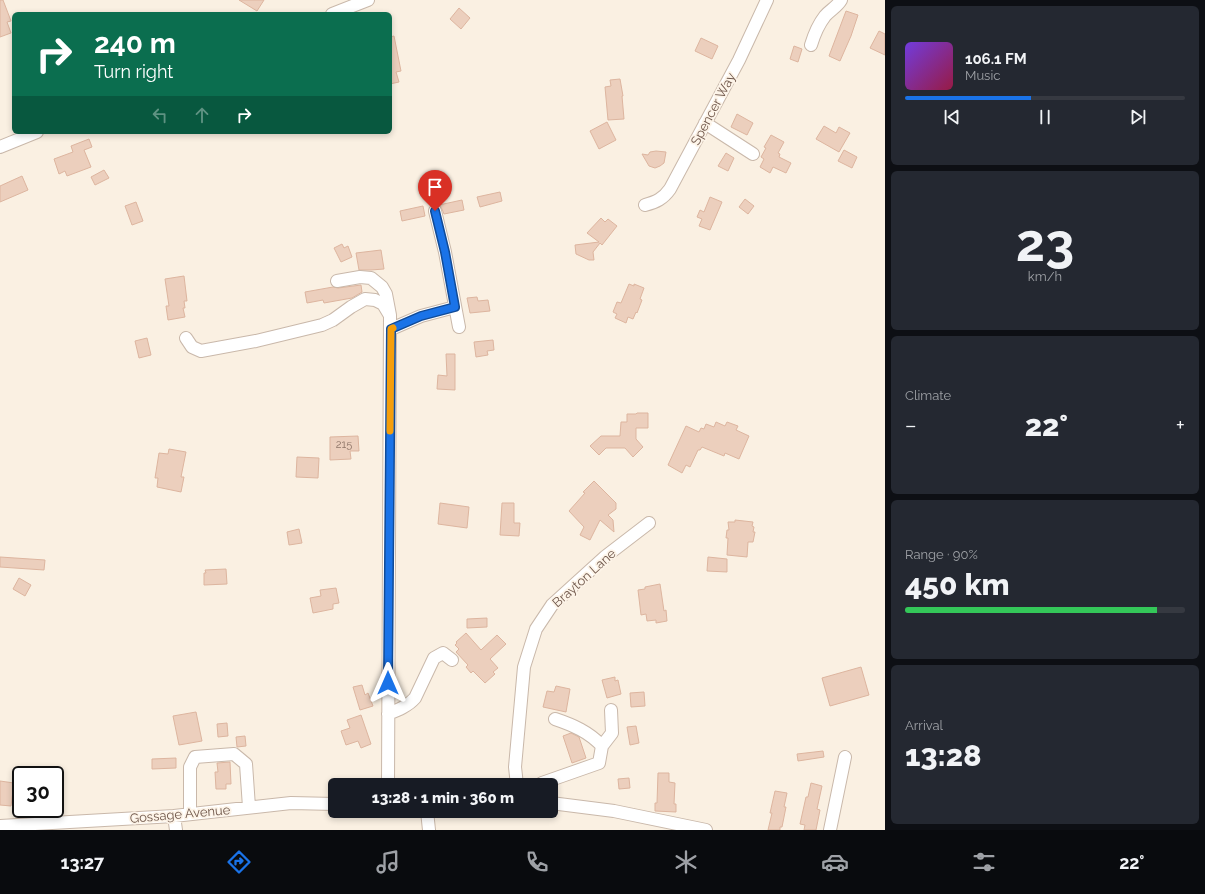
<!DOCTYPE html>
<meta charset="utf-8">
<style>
:root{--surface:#171b24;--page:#242831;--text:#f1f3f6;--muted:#9ea1a6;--line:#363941;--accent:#1a73e8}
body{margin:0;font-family:Raleway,sans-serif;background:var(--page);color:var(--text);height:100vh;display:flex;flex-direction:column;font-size:15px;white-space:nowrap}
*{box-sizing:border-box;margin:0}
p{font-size:13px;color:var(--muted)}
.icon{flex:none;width:22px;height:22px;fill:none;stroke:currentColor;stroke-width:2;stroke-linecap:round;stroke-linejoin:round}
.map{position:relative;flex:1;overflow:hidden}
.side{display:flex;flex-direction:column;gap:6px;padding:6px;background:#0d0f14;width:320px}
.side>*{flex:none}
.banner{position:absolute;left:12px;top:12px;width:380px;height:122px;border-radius:6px;box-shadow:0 2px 6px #0003;background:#0b6e4f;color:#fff;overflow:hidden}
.speed{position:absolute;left:12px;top:766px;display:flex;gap:8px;font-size:20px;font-weight:700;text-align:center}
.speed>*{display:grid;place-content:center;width:52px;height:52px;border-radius:50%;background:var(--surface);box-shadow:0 2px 6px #0003;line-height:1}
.speed .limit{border:2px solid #111;border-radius:6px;background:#fff;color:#111}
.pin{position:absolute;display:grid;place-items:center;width:34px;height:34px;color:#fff;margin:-41px -17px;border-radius:50% 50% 50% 0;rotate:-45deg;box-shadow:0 0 4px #0007}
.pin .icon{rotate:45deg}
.me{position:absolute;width:44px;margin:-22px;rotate:0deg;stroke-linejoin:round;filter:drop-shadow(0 0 3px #0008)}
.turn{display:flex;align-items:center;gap:14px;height:84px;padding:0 16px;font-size:18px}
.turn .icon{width:52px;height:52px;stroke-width:2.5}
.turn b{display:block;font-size:28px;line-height:34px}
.lanes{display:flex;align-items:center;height:38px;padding:0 16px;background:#0003;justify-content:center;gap:20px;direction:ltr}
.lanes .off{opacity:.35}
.big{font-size:30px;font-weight:800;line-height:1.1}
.side .card{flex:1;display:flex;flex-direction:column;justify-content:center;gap:6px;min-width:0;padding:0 14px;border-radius:6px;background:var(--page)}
.side .dial{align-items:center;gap:0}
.dial b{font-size:52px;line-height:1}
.song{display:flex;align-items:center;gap:12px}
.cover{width:48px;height:48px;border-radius:6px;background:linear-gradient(135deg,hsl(260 70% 55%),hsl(340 70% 35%))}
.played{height:4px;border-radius:2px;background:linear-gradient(90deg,var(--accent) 45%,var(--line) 45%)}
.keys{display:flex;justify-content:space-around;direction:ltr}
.heat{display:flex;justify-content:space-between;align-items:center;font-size:22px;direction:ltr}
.charge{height:6px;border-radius:3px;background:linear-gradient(90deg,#34c759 90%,var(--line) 0)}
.trip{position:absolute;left:328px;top:778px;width:230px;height:40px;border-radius:6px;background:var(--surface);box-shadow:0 2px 6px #0003;font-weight:800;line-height:40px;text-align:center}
.tab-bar{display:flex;height:64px;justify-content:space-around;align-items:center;background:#090b0e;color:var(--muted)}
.tab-bar .icon{width:28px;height:28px}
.tab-bar .current{color:var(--accent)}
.tab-bar b{font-size:18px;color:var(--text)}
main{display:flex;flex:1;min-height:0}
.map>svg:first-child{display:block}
.building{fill:#eccfbd;stroke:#ddb59f}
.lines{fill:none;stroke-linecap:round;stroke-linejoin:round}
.minor-casing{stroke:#c9b8aa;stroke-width:14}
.minor{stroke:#fff;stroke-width:12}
.route-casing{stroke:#114b97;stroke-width:10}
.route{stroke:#1a73e8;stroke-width:7}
.slow{stroke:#f59e0b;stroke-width:7}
.labels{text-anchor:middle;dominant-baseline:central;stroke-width:3.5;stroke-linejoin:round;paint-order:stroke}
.number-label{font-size:11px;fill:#8e7568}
.street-label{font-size:13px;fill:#6f574b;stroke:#fdf4e8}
</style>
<main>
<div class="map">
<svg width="885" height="830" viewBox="0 0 885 830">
<rect width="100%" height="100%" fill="#faf0e2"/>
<path class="building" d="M0,0H3L11,21L7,22L11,33L0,37Z
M239,0H264L257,11Z
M459,8L470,18L461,29L450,19Z
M846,11L858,15L851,36L840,61L829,56Z
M879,31L885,34V55L870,48Z
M394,36L401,71L396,72L399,82L390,84V37Z
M701,38L718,46L712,59L695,51Z
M794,46L802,49L798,62L790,59Z
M620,79L623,96H622L624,119L608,120L605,87L611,86L610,80Z
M737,114L753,123L747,135L731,127Z
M607,122L616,140L599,149L590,131Z
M824,126L836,133L839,127L850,133L839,152L816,139Z
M771,135L784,142L778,153L780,154L779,157L791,163L786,173L773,167L770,173L760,167L764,159L761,157L766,148L764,147Z
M89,139L92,147L84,150L91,167L67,176L65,171L59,174L54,159L73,152L71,146Z
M844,150L857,157L852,168L838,161Z
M656,151L666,152L664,163L660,166L655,168L649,166L642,154L648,155L650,152Z
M726,153L734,158L728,171L718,166Z
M104,170L109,178L95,185L91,177Z
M22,176L28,190L0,202V186Z
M500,192L502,201L480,207L477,197Z
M710,197L722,202L710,230L699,226L702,219L697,217L700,210L704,212Z
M745,199L754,206L748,214L739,207Z
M462,200L464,210L444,214L442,209L439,205Z
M136,202L143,221L132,225L125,206Z
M423,206L425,216L402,221L400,211Z
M601,218L605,222L608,219L617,226L602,245L600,243L593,252L594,260H589L576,254L575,245L599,242L587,233Z
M342,244L344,248L348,246L352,257L341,262L334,248Z
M381,250L384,269L371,270H359L356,253Z
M184,276L187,301H184L185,308H183L185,317L168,320L166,306H169L165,279Z
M629,284L634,286V284L644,288L640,299L642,300L637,313L636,312L633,319L628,317L626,323L615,318L617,314L613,312L617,302L621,303Z
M361,285L362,292L352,298L324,303L323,300L307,303L305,292L333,287L338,288Z
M477,297L478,301L488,300L490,311L470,313L467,298Z
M147,338L151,355L139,358L135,341Z
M493,340L494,350L487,351L488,355L476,357L474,342Z
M446,354H455V390L437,389L438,375L447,376Z
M637,413H648V428H636V439L643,447L633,457L625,448H606L599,455L590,446L601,436H620L621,422H627V414H636Z
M716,422L725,426L727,422L738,426L736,430L749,436L739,459L725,453L724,456L702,447L700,450H698L690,467L686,465L682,473L668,465L686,426L699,432L701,428L704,429L706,424L714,427Z
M358,436L359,451H350L351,459L330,460V437Z
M169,449L186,452L181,477H184L181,492L157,487L158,478H155L159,453L168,454Z
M297,457L319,458L318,478L296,477Z
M594,481L616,503V509L608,515L613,520L614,532L600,520L590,540L580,535L584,527L569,511L585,493L583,492Z
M440,503L469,507L467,528L438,524Z
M502,503H514V523H520L519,536L500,535Z
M735,520L753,522L752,526L754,527L753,532H755L753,542H748L747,557L727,555L728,538H726L727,530H729L728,522H735Z
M299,529L302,543L289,545L287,532Z
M0,557L45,560L44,570L0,567Z
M708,557L727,559V572L707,571Z
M226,569L227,584L204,585V573H206L205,570Z
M19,578L31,585L25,596L13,589Z
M660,584L664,611L666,610L667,621L656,623V620L647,621L646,614L641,615L638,590L645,589V587Z
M336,588L339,603L333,604V609L313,613L310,598L321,596L320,590Z
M487,618V627L467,628V619Z
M466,633L481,650L497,635L506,644L490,659L498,668L493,672L495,674L485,683L473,671L471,673L466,667L468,665L456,652L459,649L455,645L457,643L456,642Z
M861,667L869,695L830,706L822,678Z
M615,677V681L618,680L621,694L607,698L602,680Z
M362,685L365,695L368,693L373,706L360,710L353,687Z
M556,686L570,689L566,712L543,707L547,691L554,692Z
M644,692L645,706L631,707L630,693Z
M196,712L202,741L179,745L173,716Z
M361,715L371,744L361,748L358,741L346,745L341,731L350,728L347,720Z
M227,723L228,736L218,737L217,724Z
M636,726L639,743L630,745L627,727Z
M571,733L579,737L586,758L572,763L563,736Z
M245,736L246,746L237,747L236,737Z
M823,751L824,757L798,761L797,754Z
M176,758V768L152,769V759Z
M230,762L231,784H226V789H216L215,772H218L217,763Z
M658,773H669V782L675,783L674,804H676V812L655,811V803H657Z
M629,778L630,788L619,789L618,779Z
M0,781L14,783L11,806L0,805Z
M811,783L822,786L817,809L820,810L816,830H804L805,825L800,824L806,797H808Z
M775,791L787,793L784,807H786L782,827H780V830H768L772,813H770Z"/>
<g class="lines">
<g class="minor-casing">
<path id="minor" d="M332,14L368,0
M811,45C814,35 818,25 825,16C830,10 837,7 841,0
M705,123L753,154
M0,147L37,132
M645,205C656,202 663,199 670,189L739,60L767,0
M435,211L445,252L459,327
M337,281L360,277L371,278L382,287L386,294L390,315L388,785
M391,329L421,316L455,307
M186,338L192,347L201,351L256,341L322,325L333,320L351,307L365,299L375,300L383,304L389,314
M388,714C398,710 408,706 415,698L434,658L443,653L452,660
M602,746L612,733L611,710
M517,785L515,767L524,667L536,629L552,605L574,585L606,556L649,523
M542,785V783L599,763L602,746C589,732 573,725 555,719
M551,803L614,811L706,830
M427,811L429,830
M190,814V767L195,757L234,754L246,764L249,807
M174,816L176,830
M0,826L174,816L291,803L335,804
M830,830L845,757"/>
</g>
<use href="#minor" class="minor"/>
</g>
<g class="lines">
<g class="route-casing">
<path id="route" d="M388,683L391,329L421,316L455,307L445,252L435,211"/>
</g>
<use href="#route" class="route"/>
<path class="slow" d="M390,431L391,329L393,328"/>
</g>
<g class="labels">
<g class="number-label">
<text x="344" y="444">215</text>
</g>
<g class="street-label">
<text transform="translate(713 109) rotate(-62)">Spencer Way</text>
<text transform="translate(584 578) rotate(-42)">Brayton Lane</text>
<text transform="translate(180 814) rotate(-5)">Gossage Avenue</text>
</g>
</g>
</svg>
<div class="speed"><div class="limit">30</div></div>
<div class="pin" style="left:435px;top:211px;background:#d93025"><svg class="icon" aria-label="arrive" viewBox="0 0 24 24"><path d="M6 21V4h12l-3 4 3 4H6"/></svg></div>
<svg class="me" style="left:388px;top:683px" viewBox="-20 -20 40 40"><path d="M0-17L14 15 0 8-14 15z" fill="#1a73e8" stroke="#fff" stroke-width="4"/></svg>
<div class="trip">13:28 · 1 min · 360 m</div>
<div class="banner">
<div class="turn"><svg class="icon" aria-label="right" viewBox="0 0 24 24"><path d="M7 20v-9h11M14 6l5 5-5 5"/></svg><div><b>240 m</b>Turn right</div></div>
<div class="lanes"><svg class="icon off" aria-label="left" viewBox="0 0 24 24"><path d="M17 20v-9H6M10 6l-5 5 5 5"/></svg><svg class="icon off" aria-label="ahead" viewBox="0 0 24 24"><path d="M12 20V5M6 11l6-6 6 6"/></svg><svg class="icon" aria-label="right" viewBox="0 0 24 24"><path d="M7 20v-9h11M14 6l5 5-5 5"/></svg></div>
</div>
</div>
<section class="side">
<div class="card">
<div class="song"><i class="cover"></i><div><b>106.1 FM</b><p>Music</p></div></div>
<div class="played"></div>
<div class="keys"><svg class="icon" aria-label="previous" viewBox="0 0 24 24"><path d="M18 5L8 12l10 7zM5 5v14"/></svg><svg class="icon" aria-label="pause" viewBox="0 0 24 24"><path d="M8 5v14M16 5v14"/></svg><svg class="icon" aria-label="next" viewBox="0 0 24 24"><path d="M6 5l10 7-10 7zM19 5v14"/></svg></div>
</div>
<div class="card dial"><b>23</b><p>km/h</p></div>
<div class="card"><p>Climate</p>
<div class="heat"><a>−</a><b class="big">22°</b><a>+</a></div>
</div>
<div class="card"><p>Range · 90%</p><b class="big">450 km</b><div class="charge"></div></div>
<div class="card"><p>Arrival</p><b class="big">13:28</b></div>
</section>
</main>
<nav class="tab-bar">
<b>13:27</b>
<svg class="icon current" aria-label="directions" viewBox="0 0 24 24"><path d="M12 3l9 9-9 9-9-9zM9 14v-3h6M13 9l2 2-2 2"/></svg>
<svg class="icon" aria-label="music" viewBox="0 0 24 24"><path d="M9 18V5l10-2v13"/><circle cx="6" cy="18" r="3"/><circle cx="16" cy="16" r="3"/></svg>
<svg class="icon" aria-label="phone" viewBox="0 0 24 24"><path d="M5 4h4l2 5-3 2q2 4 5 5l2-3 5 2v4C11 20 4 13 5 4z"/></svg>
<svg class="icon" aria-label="climate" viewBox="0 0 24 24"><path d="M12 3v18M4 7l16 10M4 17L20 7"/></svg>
<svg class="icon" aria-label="car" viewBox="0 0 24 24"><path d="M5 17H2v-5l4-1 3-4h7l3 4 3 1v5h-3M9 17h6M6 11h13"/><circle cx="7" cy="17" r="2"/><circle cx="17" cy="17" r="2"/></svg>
<svg class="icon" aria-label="filters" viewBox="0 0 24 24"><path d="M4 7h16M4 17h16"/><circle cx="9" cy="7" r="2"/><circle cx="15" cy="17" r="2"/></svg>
<b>22°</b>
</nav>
